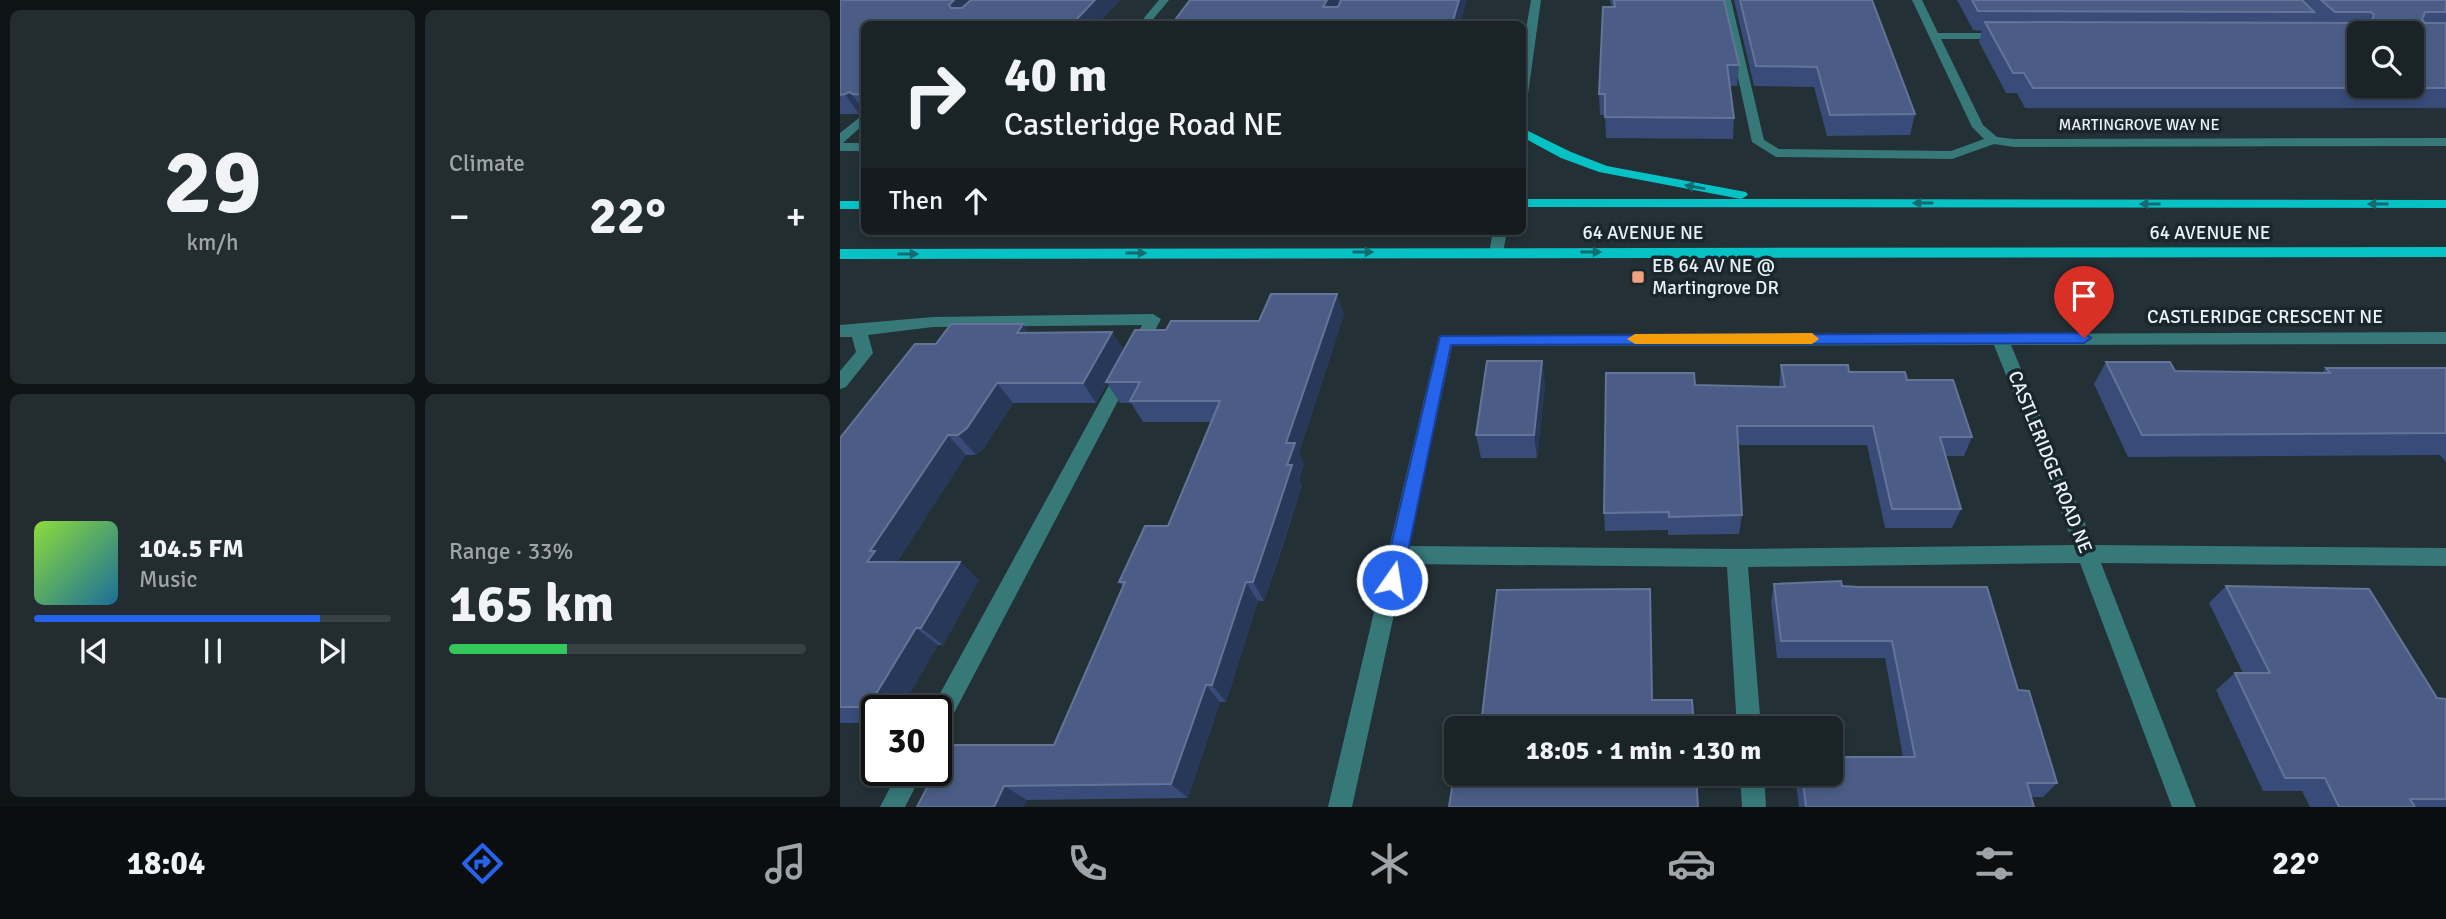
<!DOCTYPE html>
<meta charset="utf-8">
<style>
:root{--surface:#1a2428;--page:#232c30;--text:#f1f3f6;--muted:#9fa4a8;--line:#384145;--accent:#2563eb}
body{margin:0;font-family:Signika,sans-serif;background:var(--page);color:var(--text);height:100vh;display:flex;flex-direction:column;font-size:26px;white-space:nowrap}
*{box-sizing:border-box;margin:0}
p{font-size:23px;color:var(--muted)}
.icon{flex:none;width:38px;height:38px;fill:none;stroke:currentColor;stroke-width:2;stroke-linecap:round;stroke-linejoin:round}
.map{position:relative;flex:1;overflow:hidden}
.details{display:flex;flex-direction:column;gap:10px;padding:10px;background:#0e1416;width:840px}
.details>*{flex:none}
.guide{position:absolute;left:21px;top:21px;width:665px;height:214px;border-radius:10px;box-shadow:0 4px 10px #0003,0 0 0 2px var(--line);background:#1a2428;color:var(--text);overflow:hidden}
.fabs{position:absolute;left:1507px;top:21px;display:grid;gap:14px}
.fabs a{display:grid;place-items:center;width:77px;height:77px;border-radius:10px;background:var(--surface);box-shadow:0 4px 10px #0003,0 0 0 2px var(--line);font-size:35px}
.speed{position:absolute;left:21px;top:695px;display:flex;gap:14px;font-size:35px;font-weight:700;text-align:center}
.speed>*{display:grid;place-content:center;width:91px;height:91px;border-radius:50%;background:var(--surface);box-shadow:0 4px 10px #0003,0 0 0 2px var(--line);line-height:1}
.speed .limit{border:4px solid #111;border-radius:10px;background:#fff;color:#111}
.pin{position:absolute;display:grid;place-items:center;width:60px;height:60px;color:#fff;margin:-72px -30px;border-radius:50% 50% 50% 0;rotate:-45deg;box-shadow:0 0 7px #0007}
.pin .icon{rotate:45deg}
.me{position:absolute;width:77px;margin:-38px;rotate:13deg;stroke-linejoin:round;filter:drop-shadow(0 0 5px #0008)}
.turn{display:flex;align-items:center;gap:24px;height:147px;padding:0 28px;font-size:32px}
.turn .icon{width:91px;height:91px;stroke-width:2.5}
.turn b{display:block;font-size:49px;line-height:60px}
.then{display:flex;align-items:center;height:66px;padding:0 28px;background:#0003;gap:14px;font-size:26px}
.big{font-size:52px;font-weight:700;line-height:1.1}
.details .widget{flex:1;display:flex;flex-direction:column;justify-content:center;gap:10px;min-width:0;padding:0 24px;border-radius:10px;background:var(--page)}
.details .dial{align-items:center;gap:0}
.dial b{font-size:91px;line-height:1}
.song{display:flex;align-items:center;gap:21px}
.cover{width:84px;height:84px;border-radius:10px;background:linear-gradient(135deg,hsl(90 70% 55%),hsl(200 70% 35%))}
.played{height:7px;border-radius:4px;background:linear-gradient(90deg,var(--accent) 80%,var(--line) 80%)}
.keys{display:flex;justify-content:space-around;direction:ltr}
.heat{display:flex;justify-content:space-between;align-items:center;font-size:38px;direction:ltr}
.charge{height:10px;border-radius:5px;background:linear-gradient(90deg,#34c759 33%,var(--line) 0)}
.details .tiles{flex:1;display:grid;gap:10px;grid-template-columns:repeat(2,1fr)}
.trip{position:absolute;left:604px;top:716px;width:399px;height:70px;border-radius:10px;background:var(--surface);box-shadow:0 4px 10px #0003,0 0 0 2px var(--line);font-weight:700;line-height:70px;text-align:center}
.menu{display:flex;height:112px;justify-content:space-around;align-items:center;background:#0a0e10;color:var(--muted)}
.menu .icon{width:49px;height:49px}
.menu .active{color:var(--accent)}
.menu b{font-size:32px;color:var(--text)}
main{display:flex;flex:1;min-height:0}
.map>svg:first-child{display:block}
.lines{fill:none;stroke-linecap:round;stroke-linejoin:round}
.minor{fill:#377879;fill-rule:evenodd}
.major{fill:#06c2c5;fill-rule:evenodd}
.wall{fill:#384b79}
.shaded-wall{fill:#283858}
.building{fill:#4b5d86;stroke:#647498;stroke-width:2;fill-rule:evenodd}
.oneway{fill:#106c71}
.route{fill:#2563eb;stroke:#184099;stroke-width:2}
.slow{fill:#f59e0b}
.poi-dot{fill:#f1a17d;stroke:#19262c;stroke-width:2.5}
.labels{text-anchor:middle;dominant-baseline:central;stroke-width:7;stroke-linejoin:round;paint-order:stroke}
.far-street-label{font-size:16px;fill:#eaf2f7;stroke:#19262c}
.street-label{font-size:19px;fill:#eaf2f7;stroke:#19262c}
.poi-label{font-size:19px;fill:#eaf2f7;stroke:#19262c;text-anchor:start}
</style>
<main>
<section class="details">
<div class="tiles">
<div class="widget dial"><b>29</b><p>km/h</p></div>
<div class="widget"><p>Climate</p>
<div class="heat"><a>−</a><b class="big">22°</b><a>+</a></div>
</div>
<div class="widget">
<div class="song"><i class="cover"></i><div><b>104.5 FM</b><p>Music</p></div></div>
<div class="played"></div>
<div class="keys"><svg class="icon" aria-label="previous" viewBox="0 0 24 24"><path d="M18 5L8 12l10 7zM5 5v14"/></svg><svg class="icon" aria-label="pause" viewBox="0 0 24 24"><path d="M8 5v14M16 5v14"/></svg><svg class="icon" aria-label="next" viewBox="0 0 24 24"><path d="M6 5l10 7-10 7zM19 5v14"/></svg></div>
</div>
<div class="widget"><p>Range · 33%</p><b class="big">165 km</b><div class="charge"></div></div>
</div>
</section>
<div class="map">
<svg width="1606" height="807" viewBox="0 0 1606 807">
<rect width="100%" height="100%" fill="#233036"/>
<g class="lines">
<path class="minor" d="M319,0H329L309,24H299Z
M691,0H701L688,94L682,97V53Z
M881,0H891L924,140L939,149L1111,151L1144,139L1132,127L1072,0H1082L1098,33H1163L1168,36L1163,39H1101L1143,125L1157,137L1174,139L1606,138V146L1174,147L1154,144L1112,159L936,157L912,142Z
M24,114V124L3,143H24V151H0V133Z
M653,231H667L663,253L656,258L649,253Z
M313,314L321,319L104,732L96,735V710H91L302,325L93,327L28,335L33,353L6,387L0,389V371L16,352L12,337H0V325L93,317Z
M1606,332V344L1171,345L1254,545L1606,548V566L1261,563L1356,807H1332L1240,563L908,567L921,728H897L887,567L565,564L512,807H488L599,336ZM1154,345L1234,545L897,549L569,546L612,346Z
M59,770H84L65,807H40Z
M900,774H924L926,807H902Z"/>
<path class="major" d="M682,128L731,152L767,166L906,192L908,195L901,199L1606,200V208L682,207V199H901L759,172L721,158L682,137Z
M0,201H24V209H0Z
M1606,247V257L0,259V249Z"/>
</g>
<path class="wall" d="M0,0H280L258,24H24V112L19,114H0Z
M770,0H884L899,65L897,86H890L894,118L893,139L766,138L765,115H760L759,94L772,7Z
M894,0H1032L1075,114L1070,135L987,136L974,87L914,86Z
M1117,0H1606V108H1185L1177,93H1166L1139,42L1142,31L1133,30Z
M504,314L459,453L464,464L459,480L462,485L443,545L424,601H418L386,702H380L348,798L187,800L77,807L214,745L283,587L279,582L328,526L371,422H303L291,403H280L267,383L256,403H173L144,448L136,455H126L57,562L139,580L103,645H98L60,710H37V723H0V438L183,324L189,333L284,350L326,330Z
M702,361L705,384L697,458H641L636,435Z
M1266,362L1335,371L1482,373L1486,368H1606V462L1600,455L1288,457L1254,384Z
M941,365L1009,372L1067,380L1132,437L1124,456H1105L1121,509L1112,528H1045L1027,445H898L902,515L899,534L828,535V530L765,531L764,513L855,385L939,387Z
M934,584L1002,586L1178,690L1217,783L1203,797H1191L1194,807H959L955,774H990L1063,757L1045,658H937L931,602Z
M1386,586L1597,698L1606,699V807H1470L1462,791H1423L1376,690L1395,673H1403L1369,603Z"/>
<path class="shaded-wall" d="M114,0H143L119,24L109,5Z
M255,0H280L258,24H232Z
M487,0H500L489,24L483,7Z
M619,0H627L620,24H612Z
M10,92L24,111L19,114L5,94Z
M497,294L504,314L459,453L464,464L459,480L462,485L424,601L413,582L447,465L446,443Z
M183,324L197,344L177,333Z
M272,332L285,351L256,403L243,383Z
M702,361L705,384L697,458L694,435Z
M157,383L173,403L144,448L136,455L118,435Z
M108,435L126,455L54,567L27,562L30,551Z
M120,562L139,580L103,645L81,628Z
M406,582L418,601L386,702L372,685Z
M76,628L98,645L60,710H37V713L28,707Z
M366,685L380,702L348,798L331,784Z
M164,786L187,800L184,807H154Z"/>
<path class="building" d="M0,0H114L109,5L111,8H122L131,0H255L232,24H24V95L12,94L10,92L5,94L0,95Z
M350,0H487L483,7H498L501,0H619L612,24H332Z
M774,0H884L899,65H887L894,118L765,117V94H759L763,7H775Z
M900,0H1032L1075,114L990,115L977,67L916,66Z
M1132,0H1462L1474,12L1138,11Z
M1481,0H1606V12H1585L1582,20L1585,23H1606V88H1193L1184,73H1173L1145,22L1531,23L1534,15L1531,12H1495ZM1519,33H1572V86H1519Z
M431,294H497L446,443H455L447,465H452L432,526L413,582H406L372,685H366L331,784L164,786L154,807H77L109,745H214L285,582H279L305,526H328L380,401H290L300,382H266L295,330H326L331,321H419Z
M111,324H183L177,333L272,332L243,383H157L127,428L118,435H108L30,551H35L27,562H120L81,628H76L28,707H0V438L75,344H96Z
M647,361H702L694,435H636Z
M1266,362H1330L1335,371L1490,373L1486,368H1606V433L1302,435Z
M941,365H1008L1009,372H1065L1067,380H1113L1132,437H1100L1121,509H1052L1033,426H897L902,515L829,517V512L764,513L766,373H854L855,385L945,387Z
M1001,581L1002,586L1019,587H1147L1178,690L1189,691L1217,783H1187L1194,807H966L962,774H990V757H1075L1052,641H941L934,584Z
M1386,586L1529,589L1597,698L1606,699V799H1570L1575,807H1499L1485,778H1445L1395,673H1430Z
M810,589L812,700H852L854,728H626L627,716H642L657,590Z
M616,762V774H856L858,807H609Z"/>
<defs><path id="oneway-solid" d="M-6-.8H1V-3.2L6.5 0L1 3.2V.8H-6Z" transform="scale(1.75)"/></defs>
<g class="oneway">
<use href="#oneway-solid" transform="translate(855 187) rotate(-170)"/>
<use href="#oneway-solid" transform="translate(1083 203) rotate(-180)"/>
<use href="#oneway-solid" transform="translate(1310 204) rotate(-180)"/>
<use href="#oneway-solid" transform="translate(1538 204) rotate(-180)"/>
<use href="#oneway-solid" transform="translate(523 252)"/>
<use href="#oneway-solid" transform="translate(751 252)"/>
<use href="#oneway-solid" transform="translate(296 253)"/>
<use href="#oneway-solid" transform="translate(68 254)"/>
</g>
<path class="route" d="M1244,333L1251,338L1244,343L611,345L562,580L559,586L552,588L545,586L543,580L600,336Z"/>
<path class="slow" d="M972,333L979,339L972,344H795L787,339L795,334Z"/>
<rect class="poi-dot" x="791" y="270" width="14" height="14" rx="3.5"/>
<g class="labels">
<g class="far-street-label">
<text x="1299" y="125">MARTINGROVE WAY NE</text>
</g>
<g class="street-label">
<text x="803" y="233">64 AVENUE NE</text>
<text x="1370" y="233">64 AVENUE NE</text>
<text x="1425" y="317">CASTLERIDGE CRESCENT NE</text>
<text transform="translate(1210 462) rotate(68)">CASTLERIDGE ROAD NE</text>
</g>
<g class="poi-label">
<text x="812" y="266">EB 64 AV NE @<tspan x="812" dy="22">Martingrove DR</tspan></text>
</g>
</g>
</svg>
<div class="fabs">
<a><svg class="icon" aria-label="search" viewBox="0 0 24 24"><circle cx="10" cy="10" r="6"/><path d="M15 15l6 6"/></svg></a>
</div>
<div class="speed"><div class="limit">30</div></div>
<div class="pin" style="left:1244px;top:338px;background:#d93025"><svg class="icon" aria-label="arrive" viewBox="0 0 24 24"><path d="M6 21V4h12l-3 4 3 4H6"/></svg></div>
<svg class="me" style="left:552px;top:580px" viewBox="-20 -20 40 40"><circle r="17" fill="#2563eb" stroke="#fff" stroke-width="3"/><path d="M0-11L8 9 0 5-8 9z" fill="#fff"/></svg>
<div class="trip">18:05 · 1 min · 130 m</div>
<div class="guide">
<div class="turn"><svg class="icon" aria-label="right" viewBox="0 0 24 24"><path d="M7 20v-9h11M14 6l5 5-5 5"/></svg><div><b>40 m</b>Castleridge Road NE</div></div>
<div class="then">Then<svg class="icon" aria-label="ahead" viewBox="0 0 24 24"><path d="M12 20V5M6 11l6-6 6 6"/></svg></div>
</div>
</div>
</main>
<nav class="menu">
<b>18:04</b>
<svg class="icon active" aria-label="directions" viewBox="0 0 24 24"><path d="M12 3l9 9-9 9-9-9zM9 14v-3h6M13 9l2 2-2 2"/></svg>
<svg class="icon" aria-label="music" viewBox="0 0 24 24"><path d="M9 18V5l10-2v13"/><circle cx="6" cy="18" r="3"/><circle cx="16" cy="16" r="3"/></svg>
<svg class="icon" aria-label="phone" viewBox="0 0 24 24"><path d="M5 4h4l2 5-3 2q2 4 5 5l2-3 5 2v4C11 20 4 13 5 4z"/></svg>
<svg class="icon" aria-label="climate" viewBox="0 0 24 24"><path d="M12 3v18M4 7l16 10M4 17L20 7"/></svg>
<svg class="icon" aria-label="car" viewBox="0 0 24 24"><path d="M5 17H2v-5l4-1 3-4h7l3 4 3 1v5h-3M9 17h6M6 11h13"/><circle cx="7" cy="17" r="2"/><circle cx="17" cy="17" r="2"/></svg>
<svg class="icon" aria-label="filters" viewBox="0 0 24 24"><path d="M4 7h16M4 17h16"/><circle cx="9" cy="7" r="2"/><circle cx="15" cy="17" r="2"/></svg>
<b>22°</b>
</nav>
